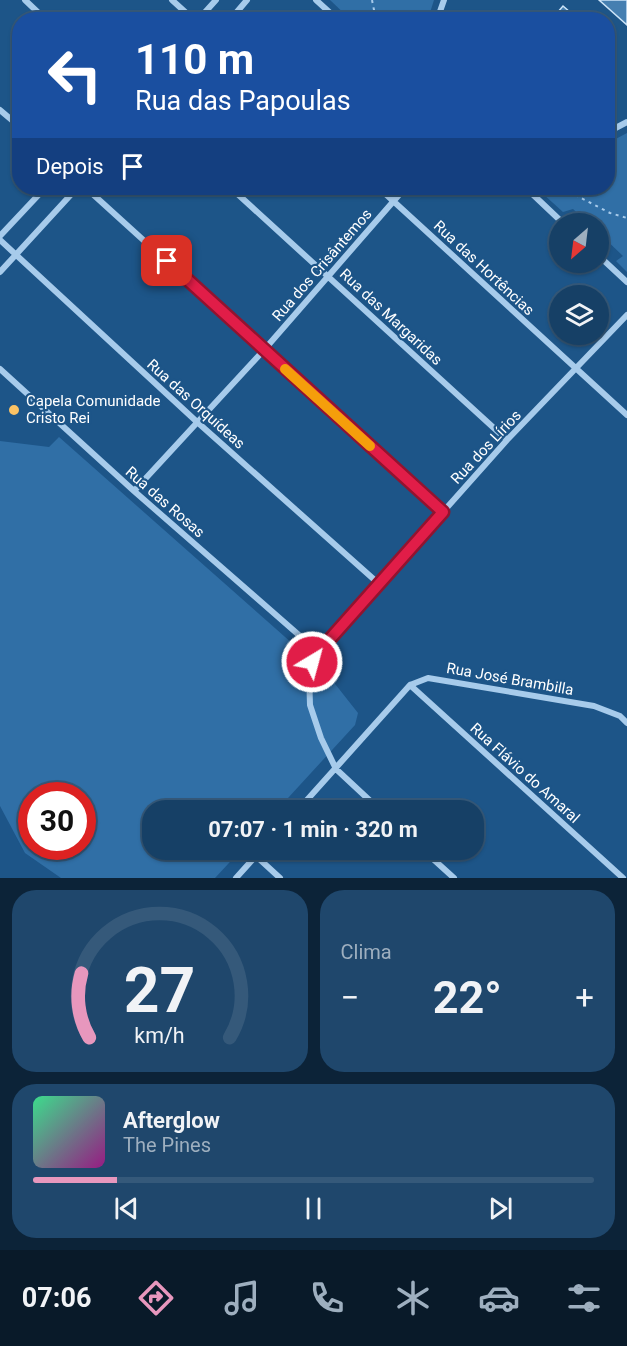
<!DOCTYPE html>
<html lang="pt">
<meta charset="utf-8">
<style>
:root{--surface:#164066;--page:#1f476c;--text:#f1f3f6;--muted:#9eafbf;--line:#35597a;--accent:#e797bd}
body{margin:0;font-family:Roboto,sans-serif;background:var(--page);color:var(--text);height:100vh;display:flex;flex-direction:column;font-size:22px;white-space:nowrap}
*{box-sizing:border-box;margin:0}
p{font-size:20px;color:var(--muted)}
.icon{flex:none;width:33px;height:33px;fill:none;stroke:currentColor;stroke-width:2;stroke-linecap:round;stroke-linejoin:round}
.map{position:relative;height:878px;overflow:hidden}
.details{display:flex;flex-direction:column;gap:12px;padding:12px;background:#0c2338;flex:1}
.details>*{flex:none}
.hud{position:absolute;left:12px;top:12px;width:603px;height:183px;border-radius:24px;box-shadow:0 2px 4px #0004,0 0 0 2px var(--line);background:#1a4fa0;color:#fff;overflow:hidden}
.needle{width:39px;rotate:208deg}
.controls{position:absolute;left:549px;top:213px;display:grid;gap:12px}
.controls a{display:grid;place-items:center;width:60px;height:60px;border-radius:50%;background:var(--surface);box-shadow:0 2px 4px #0004,0 0 0 2px var(--line);font-size:30px}
.speed{position:absolute;left:18px;top:782px;display:flex;gap:12px;font-size:30px;font-weight:700;text-align:center}
.speed>*{display:grid;place-content:center;width:78px;height:78px;border-radius:50%;background:var(--surface);box-shadow:0 2px 4px #0004,0 0 0 2px var(--line);line-height:1}
.speed .limit{border:9px solid #d22;background:#fff;color:#111}
.pin{position:absolute;display:grid;place-items:center;width:51px;height:51px;color:#fff;margin:-26px;border-radius:12px;box-shadow:0 3px 9px #0006}
.me{position:absolute;width:66px;margin:-33px;rotate:37deg;stroke-linejoin:round;filter:drop-shadow(0 0 4px #0008)}
.turn{display:flex;align-items:center;gap:21px;height:126px;padding:0 24px;font-size:27px}
.turn .icon{width:78px;height:78px;stroke-width:2.5}
.turn b{display:block;font-size:42px;line-height:51px}
.then{display:flex;align-items:center;height:57px;padding:0 24px;background:#0003;gap:12px;font-size:22px}
.big{font-size:45px;font-weight:700;line-height:1.1}
.details .tile{flex:1;display:flex;flex-direction:column;justify-content:center;gap:9px;min-width:0;padding:0 21px;border-radius:24px;background:var(--page)}
.details .dial{align-items:center;gap:0}
.dial svg{height:156px;overflow:visible;fill:none;stroke:var(--line);stroke-width:7;stroke-linecap:round;text-anchor:middle}
.dial text{fill:var(--text);stroke:none}
.song{display:flex;align-items:center;gap:18px}
.cover{width:72px;height:72px;border-radius:9px;background:linear-gradient(135deg,hsl(150 70% 55%),hsl(310 70% 35%))}
.played{height:6px;border-radius:3px;background:linear-gradient(90deg,var(--accent) 15%,var(--line) 15%)}
.keys{display:flex;justify-content:space-around;direction:ltr}
.heat{display:flex;justify-content:space-between;align-items:center;font-size:33px;direction:ltr}
.details .tiles{flex:1;display:grid;gap:12px;grid-template-columns:1fr 1fr}
.tile:last-child{grid-column:span 2}
.trip{position:absolute;left:142px;top:800px;width:342px;height:60px;border-radius:24px;background:var(--surface);box-shadow:0 2px 4px #0004,0 0 0 2px var(--line);font-weight:700;line-height:60px;text-align:center}
.menu{display:flex;height:96px;justify-content:space-around;align-items:center;background:#091a29;color:var(--muted)}
.menu .icon{width:42px;height:42px}
.menu .active{color:var(--accent)}
.menu b{font-size:27px;color:var(--text)}
.map>svg:first-child{display:block}
.green{fill:#306fa6;fill-rule:evenodd}
.building{fill:#457fb1;stroke:#cce4f8;stroke-width:1.5}
.lines{fill:none;stroke-linecap:round;stroke-linejoin:round}
.path{stroke:#a7cbeb;stroke-width:2;stroke-dasharray:3 4.5;stroke-linecap:butt}
.street{stroke:#a7cbeb;stroke-width:6}
.route-casing{stroke:#92132f;stroke-width:15}
.route{stroke:#e11d48;stroke-width:10}
.slow{stroke:#f59e0b;stroke-width:10}
.poi-dot{fill:#fbc365;stroke:#1d5588;stroke-width:2}
.labels{text-anchor:middle;dominant-baseline:central;stroke-width:4.5;stroke-linejoin:round;paint-order:stroke}
.street-label{font-size:15px;fill:#fff;stroke:#1d5588}
.poi-label{font-size:15px;fill:#fff;stroke:#1d5588;text-anchor:start}
</style>
<div class="map">
<svg width="627" height="878" viewBox="0 0 627 878">
<rect width="100%" height="100%" fill="#1d5588"/>
<path class="green" d="M330,0H434L428,19L351,20Z
M627,133V272L616,261L623,256L599,233L598,224L588,223L573,209L563,212L542,193V188H608V143Z
M59,437L328,675L358,713L355,725L277,810H153V849H242L215,878H61L25,853L0,806V441L49,447ZM32,795H82V846H32Z"/>
<path class="building" d="M599,0H627V25Z
M563,6L579,20H551Z"/>
<g class="lines">
<path class="path" d="M372,0L376,20
M345,14L351,20
M562,188L610,213L627,218"/>
<path class="street" d="M25,0L46,20
M172,0L194,20
M316,0L338,20
M198,20L216,0
M230,20L247,0
M437,20L444,0
M0,110L20,127
M608,132L627,122
M86,188L443,512
M231,188L507,440
M379,188L627,415
M526,188L564,224
M0,236L45,188
M0,240L196,421L378,583
M598,255L627,282
M0,272L77,188
M0,369L134,491L316,650
M134,491L264,350L405,188
M316,650L322,648L507,440L627,315
M316,650L309,673L310,705L321,738L336,769L380,810
M410,685L623,878
M298,810L410,685L428,678L594,706L620,716L627,723
M422,849L454,878
M256,856L280,878
M236,878L262,849"/>
</g>
<g class="lines">
<g class="route-casing">
<path id="route" d="M167,261L443,512L322,648L316,650L312,662"/>
</g>
<use href="#route" class="route"/>
<path class="slow" d="M285,369L370,446"/>
</g>
<circle class="poi-dot" cx="14" cy="410" r="6"/>
<g class="labels">
<g class="street-label">
<text transform="translate(322 265) rotate(-49)">Rua dos Crisântemos</text>
<text transform="translate(484 268) rotate(43)">Rua das Hortências</text>
<text transform="translate(391 317) rotate(43)">Rua das Margaridas</text>
<text transform="translate(196 404) rotate(42)">Rua das Orquídeas</text>
<text transform="translate(486 447) rotate(-47)">Rua dos Lírios</text>
<text transform="translate(165 502) rotate(41)">Rua das Rosas</text>
<text transform="translate(510 679) rotate(10)">Rua José Brambilla</text>
<text transform="translate(525 773) rotate(42)">Rua Flávio do Amaral</text>
</g>
<g class="poi-label">
<text x="26" y="401">Capela Comunidade<tspan x="26" dy="17">Cristo Rei</tspan></text>
</g>
</g>
</svg>
<div class="controls">
<a><svg class="needle" viewBox="-14 -14 28 28"><path d="M0-13l5 13h-10z" fill="#e53935"/><path d="M0 13l5-13h-10z" fill="#9eafbf"/></svg></a>
<a><svg class="icon" aria-label="layers" viewBox="0 0 24 24"><path d="M12 4l9 5-9 5-9-5zM3 14l9 5 9-5"/></svg></a>
</div>
<div class="speed"><div class="limit">30</div></div>
<div class="pin" style="left:167px;top:261px;background:#d93025"><svg class="icon" aria-label="arrive" viewBox="0 0 24 24"><path d="M6 21V4h12l-3 4 3 4H6"/></svg></div>
<svg class="me" style="left:312px;top:662px" viewBox="-20 -20 40 40"><circle r="17" fill="#e11d48" stroke="#fff" stroke-width="3"/><path d="M0-11L8 9 0 5-8 9z" fill="#fff"/></svg>
<div class="trip">07:07 · 1 min · 320 m</div>
<div class="hud">
<div class="turn"><svg class="icon" aria-label="left" viewBox="0 0 24 24"><path d="M17 20v-9H6M10 6l-5 5 5 5"/></svg><div><b>110 m</b>Rua das Papoulas</div></div>
<div class="then">Depois<svg class="icon" aria-label="arrive" viewBox="0 0 24 24"><path d="M6 21V4h12l-3 4 3 4H6"/></svg></div>
</div>
</div>
<section class="details">
<div class="tiles">
<div class="tile dial"><svg viewBox="0 0 100 80">
<path d="M14 69A42 42 0 1 1 86 69"/>
<path d="M14 69A42 42 0 0 1 10 36" stroke="#e797bd"/>
<text x="50" y="56" font-size="32" font-weight="700">27</text>
<text x="50" y="72" font-size="11">km/h</text>
</svg></div>
<div class="tile"><p>Clima</p>
<div class="heat"><a>−</a><b class="big">22°</b><a>+</a></div>
</div>
<div class="tile">
<div class="song"><i class="cover"></i><div><b>Afterglow</b><p>The Pines</p></div></div>
<div class="played"></div>
<div class="keys"><svg class="icon" aria-label="previous" viewBox="0 0 24 24"><path d="M18 5L8 12l10 7zM5 5v14"/></svg><svg class="icon" aria-label="pause" viewBox="0 0 24 24"><path d="M8 5v14M16 5v14"/></svg><svg class="icon" aria-label="next" viewBox="0 0 24 24"><path d="M6 5l10 7-10 7zM19 5v14"/></svg></div>
</div>
</div>
</section>
<nav class="menu">
<b>07:06</b>
<svg class="icon active" aria-label="directions" viewBox="0 0 24 24"><path d="M12 3l9 9-9 9-9-9zM9 14v-3h6M13 9l2 2-2 2"/></svg>
<svg class="icon" aria-label="music" viewBox="0 0 24 24"><path d="M9 18V5l10-2v13"/><circle cx="6" cy="18" r="3"/><circle cx="16" cy="16" r="3"/></svg>
<svg class="icon" aria-label="phone" viewBox="0 0 24 24"><path d="M5 4h4l2 5-3 2q2 4 5 5l2-3 5 2v4C11 20 4 13 5 4z"/></svg>
<svg class="icon" aria-label="climate" viewBox="0 0 24 24"><path d="M12 3v18M4 7l16 10M4 17L20 7"/></svg>
<svg class="icon" aria-label="car" viewBox="0 0 24 24"><path d="M5 17H2v-5l4-1 3-4h7l3 4 3 1v5h-3M9 17h6M6 11h13"/><circle cx="7" cy="17" r="2"/><circle cx="17" cy="17" r="2"/></svg>
<svg class="icon" aria-label="filters" viewBox="0 0 24 24"><path d="M4 7h16M4 17h16"/><circle cx="9" cy="7" r="2"/><circle cx="15" cy="17" r="2"/></svg>
</nav>
